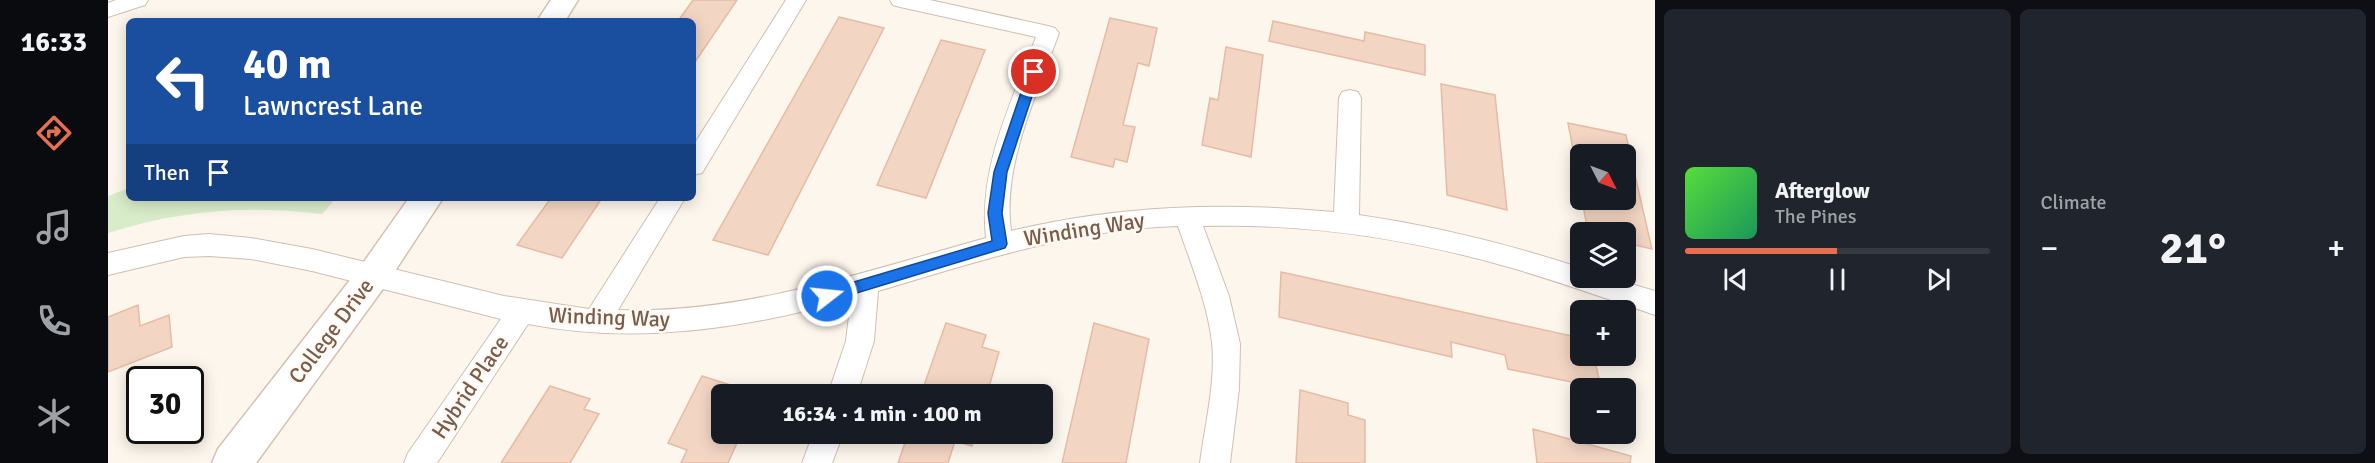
<!DOCTYPE html>
<meta charset="utf-8">
<style>
:root{--surface:#171b24;--page:#20242c;--text:#f1f3f6;--muted:#9ea1a6;--line:#363941;--accent:#e76f51}
body{margin:0;font-family:Signika,sans-serif;background:var(--page);color:var(--text);height:100vh;display:flex;flex-direction:column;font-size:22px;white-space:nowrap}
*{box-sizing:border-box;margin:0}
p{font-size:20px;color:var(--muted)}
.icon{flex:none;width:33px;height:33px;fill:none;stroke:currentColor;stroke-width:2;stroke-linecap:round;stroke-linejoin:round}
.map{position:relative;flex:1;overflow:hidden}
.drawer{display:flex;flex-direction:column;gap:9px;padding:9px;background:#0d0f14;width:720px}
.drawer>*{flex:none}
.guide{position:absolute;left:18px;top:18px;width:570px;height:183px;border-radius:9px;box-shadow:0 3px 15px #0003;background:#1a4fa0;color:#fff;overflow:hidden}
.needle{width:39px;rotate:132deg}
.controls{position:absolute;left:1462px;top:144px;display:grid;gap:12px}
.controls a{display:grid;place-items:center;width:66px;height:66px;border-radius:9px;background:var(--surface);box-shadow:0 3px 15px #0003;font-size:30px}
.speed{position:absolute;left:18px;top:366px;display:flex;gap:12px;font-size:30px;font-weight:700;text-align:center}
.speed>*{display:grid;place-content:center;width:78px;height:78px;border-radius:50%;background:var(--surface);box-shadow:0 3px 15px #0003;line-height:1}
.speed .limit{border:3px solid #111;border-radius:9px;background:#fff;color:#111}
.pin{position:absolute;display:grid;place-items:center;width:51px;height:51px;color:#fff;margin:-26px;border:3px solid #fff;border-radius:50%;box-shadow:0 2px 6px #0007}
.me{position:absolute;width:66px;margin:-33px;rotate:74deg;stroke-linejoin:round;filter:drop-shadow(0 0 4px #0008)}
.turn{display:flex;align-items:center;gap:21px;height:126px;padding:0 18px;font-size:27px}
.turn .icon{width:78px;height:78px;stroke-width:2.5}
.turn b{display:block;font-size:42px;line-height:51px}
.then{display:flex;align-items:center;height:57px;padding:0 18px;background:#0003;gap:12px;font-size:22px}
.big{font-size:45px;font-weight:700;line-height:1.1}
.drawer .card{flex:1;display:flex;flex-direction:column;justify-content:center;gap:9px;min-width:0;padding:0 21px;border-radius:9px;background:var(--page)}
.song{display:flex;align-items:center;gap:18px}
.cover{width:72px;height:72px;border-radius:9px;background:linear-gradient(135deg,hsl(110 70% 55%),hsl(150 70% 35%))}
.played{height:6px;border-radius:3px;background:linear-gradient(90deg,var(--accent) 50%,var(--line) 50%)}
.keys{display:flex;justify-content:space-around;direction:ltr}
.heat{display:flex;justify-content:space-between;align-items:center;font-size:33px;direction:ltr}
.drawer .tiles{flex:1;display:grid;gap:9px;grid-template-columns:repeat(2,1fr)}
.trip{position:absolute;left:603px;top:384px;width:342px;height:60px;border-radius:9px;background:var(--surface);box-shadow:0 3px 15px #0003;font-weight:700;line-height:60px;text-align:center}
main{display:flex;flex:1;min-height:0}
.tabs{display:flex;flex-direction:column;width:108px;justify-content:space-around;align-items:center;background:#090b0e;color:var(--muted)}
.tabs .icon{width:42px;height:42px}
.tabs .selected{color:var(--accent)}
.tabs b{font-size:27px;color:var(--text)}
.map>svg:first-child{display:block}
.green{fill:#d8ecc9}
.building{fill:#f3d5c3;stroke:#e6bba3;stroke-width:1.5}
.lines{fill:none;stroke-linecap:round;stroke-linejoin:round}
.minor-casing{stroke:#d1beb0;stroke-width:2}
.secondary-casing{stroke:#d6c0b0;stroke-width:3}
.minor{fill:#fff;fill-rule:evenodd}
.secondary{fill:#fff;fill-rule:evenodd}
.route{fill:#1a73e8;stroke:#114b97;stroke-width:1.5}
.labels{text-anchor:middle;dominant-baseline:central;stroke-width:5;stroke-linejoin:round;paint-order:stroke}
.street-label{font-size:22px;fill:#7a5c4d;stroke:#fffaf3}
</style>
<main>
<nav class="tabs">
<b>16:33</b>
<svg class="icon selected" aria-label="directions" viewBox="0 0 24 24"><path d="M12 3l9 9-9 9-9-9zM9 14v-3h6M13 9l2 2-2 2"/></svg>
<svg class="icon" aria-label="music" viewBox="0 0 24 24"><path d="M9 18V5l10-2v13"/><circle cx="6" cy="18" r="3"/><circle cx="16" cy="16" r="3"/></svg>
<svg class="icon" aria-label="phone" viewBox="0 0 24 24"><path d="M5 4h4l2 5-3 2q2 4 5 5l2-3 5 2v4C11 20 4 13 5 4z"/></svg>
<svg class="icon" aria-label="climate" viewBox="0 0 24 24"><path d="M12 3v18M4 7l16 10M4 17L20 7"/></svg>
</nav>
<div class="map">
<svg width="1547" height="463" viewBox="0 0 1547 463">
<rect width="100%" height="100%" fill="#fdf6ec"/>
<path class="green" d="M21,188V198H228L214,214C136,205 75,210 0,233V196Z"/>
<path class="building" d="M585,0H629L585,65V21H570Z
M731,17L776,28L660,255L605,240Z
M1002,18L1049,28L1041,66L1030,63L1015,125L1027,127L1019,162L1007,159L1005,167L963,157Z
M1165,21L1256,41L1257,32L1317,45V75L1161,41Z
M833,40L877,50L818,198L769,185Z
M1118,47L1155,55L1143,157L1094,145L1102,98L1110,100Z
M1333,84L1387,95L1399,210L1339,195Z
M1460,123L1518,135L1522,154H1466Z
M1527,175L1540,232L1544,249L1518,243V232H1480L1474,200H1518V176Z
M443,198H494L454,258L409,245Z
M1173,272L1473,338V356H1486L1493,388L1400,369L1397,355L1343,342L1344,357L1171,317Z
M30,305L32,326L61,315L64,347L0,372V317Z
M838,323L878,335L874,347L891,352L879,394H813Z
M986,323L1041,339L1018,463H954Z
M594,376L651,394H614V434H633L620,463H573L579,450L560,443Z
M442,386L482,399L476,409L491,414L462,463H393Z
M1192,390L1240,403V415L1257,420V463H1188Z
M1425,429L1523,456L1522,463H1429Z
M800,434H868L864,446L847,441L840,463H790Z"/>
<g class="lines">
<g class="minor-casing">
<path id="minor" d="M8,0H40L37,5L0,17V3Z
M678,0H698L594,173L585,175V146Z
M782,0H822L940,26L947,28L951,33C929,95 894,164 903,231C1011,205 1116,202 1226,212L1231,98L1234,92L1242,90L1250,92L1253,98L1251,215C1327,226 1400,244 1473,268V278H1503L1547,291V315C1499,299 1452,282 1404,268C1304,239 1199,223 1095,226L1121,296L1132,344L1131,389L1122,463H1092C1097,424 1108,382 1104,342C1099,302 1083,264 1070,226C966,229 868,262 770,291L766,341L749,394H720L738,341L743,299C636,329 530,345 420,324L329,463H296L300,453L393,319L204,271L143,259L101,256L76,257L0,275V253L76,236L101,234L143,238L204,249L396,296L481,309L552,198H577L510,310C637,314 758,271 878,238C870,168 904,101 928,37L792,7L785,5Z
M705,434H735L724,463H694Z"/>
</g>
<g class="secondary-casing">
<path id="secondary" d="M443,0H470L457,21H429Z
M301,198H335L277,286L148,463H104L110,449L253,266Z"/>
</g>
<use href="#minor" class="minor"/>
<use href="#secondary" class="secondary"/>
</g>
<path class="route" d="M926,68L932,72L899,172L894,213L899,244L897,248L719,302L714,300L712,296L719,290L884,241L880,213L886,172L920,72Z"/>
<g class="labels">
<g class="street-label">
<text transform="translate(976 229) rotate(-9)">Winding Way</text>
<text transform="translate(501 317) rotate(2)">Winding Way</text>
<text transform="translate(223 331) rotate(-53)">College Drive</text>
<text transform="translate(362 387) rotate(-56)">Hybrid Place</text>
</g>
</g>
</svg>
<div class="controls">
<a><svg class="needle" viewBox="-14 -14 28 28"><path d="M0-13l5 13h-10z" fill="#e53935"/><path d="M0 13l5-13h-10z" fill="#9ea1a6"/></svg></a>
<a><svg class="icon" aria-label="layers" viewBox="0 0 24 24"><path d="M12 4l9 5-9 5-9-5zM3 14l9 5 9-5"/></svg></a>
<a>+</a>
<a>−</a>
</div>
<div class="speed"><div class="limit">30</div></div>
<div class="pin" style="left:926px;top:72px;background:#d93025"><svg class="icon" aria-label="arrive" viewBox="0 0 24 24"><path d="M6 21V4h12l-3 4 3 4H6"/></svg></div>
<svg class="me" style="left:719px;top:296px" viewBox="-20 -20 40 40"><circle r="17" fill="#1a73e8" stroke="#fff" stroke-width="3"/><path d="M0-11L8 9 0 5-8 9z" fill="#fff"/></svg>
<div class="trip">16:34 · 1 min · 100 m</div>
<div class="guide">
<div class="turn"><svg class="icon" aria-label="left" viewBox="0 0 24 24"><path d="M17 20v-9H6M10 6l-5 5 5 5"/></svg><div><b>40 m</b>Lawncrest Lane</div></div>
<div class="then">Then<svg class="icon" aria-label="arrive" viewBox="0 0 24 24"><path d="M6 21V4h12l-3 4 3 4H6"/></svg></div>
</div>
</div>
<section class="drawer">
<div class="tiles">
<div class="card">
<div class="song"><i class="cover"></i><div><b>Afterglow</b><p>The Pines</p></div></div>
<div class="played"></div>
<div class="keys"><svg class="icon" aria-label="previous" viewBox="0 0 24 24"><path d="M18 5L8 12l10 7zM5 5v14"/></svg><svg class="icon" aria-label="pause" viewBox="0 0 24 24"><path d="M8 5v14M16 5v14"/></svg><svg class="icon" aria-label="next" viewBox="0 0 24 24"><path d="M6 5l10 7-10 7zM19 5v14"/></svg></div>
</div>
<div class="card"><p>Climate</p>
<div class="heat"><a>−</a><b class="big">21°</b><a>+</a></div>
</div>
</div>
</section>
</main>
